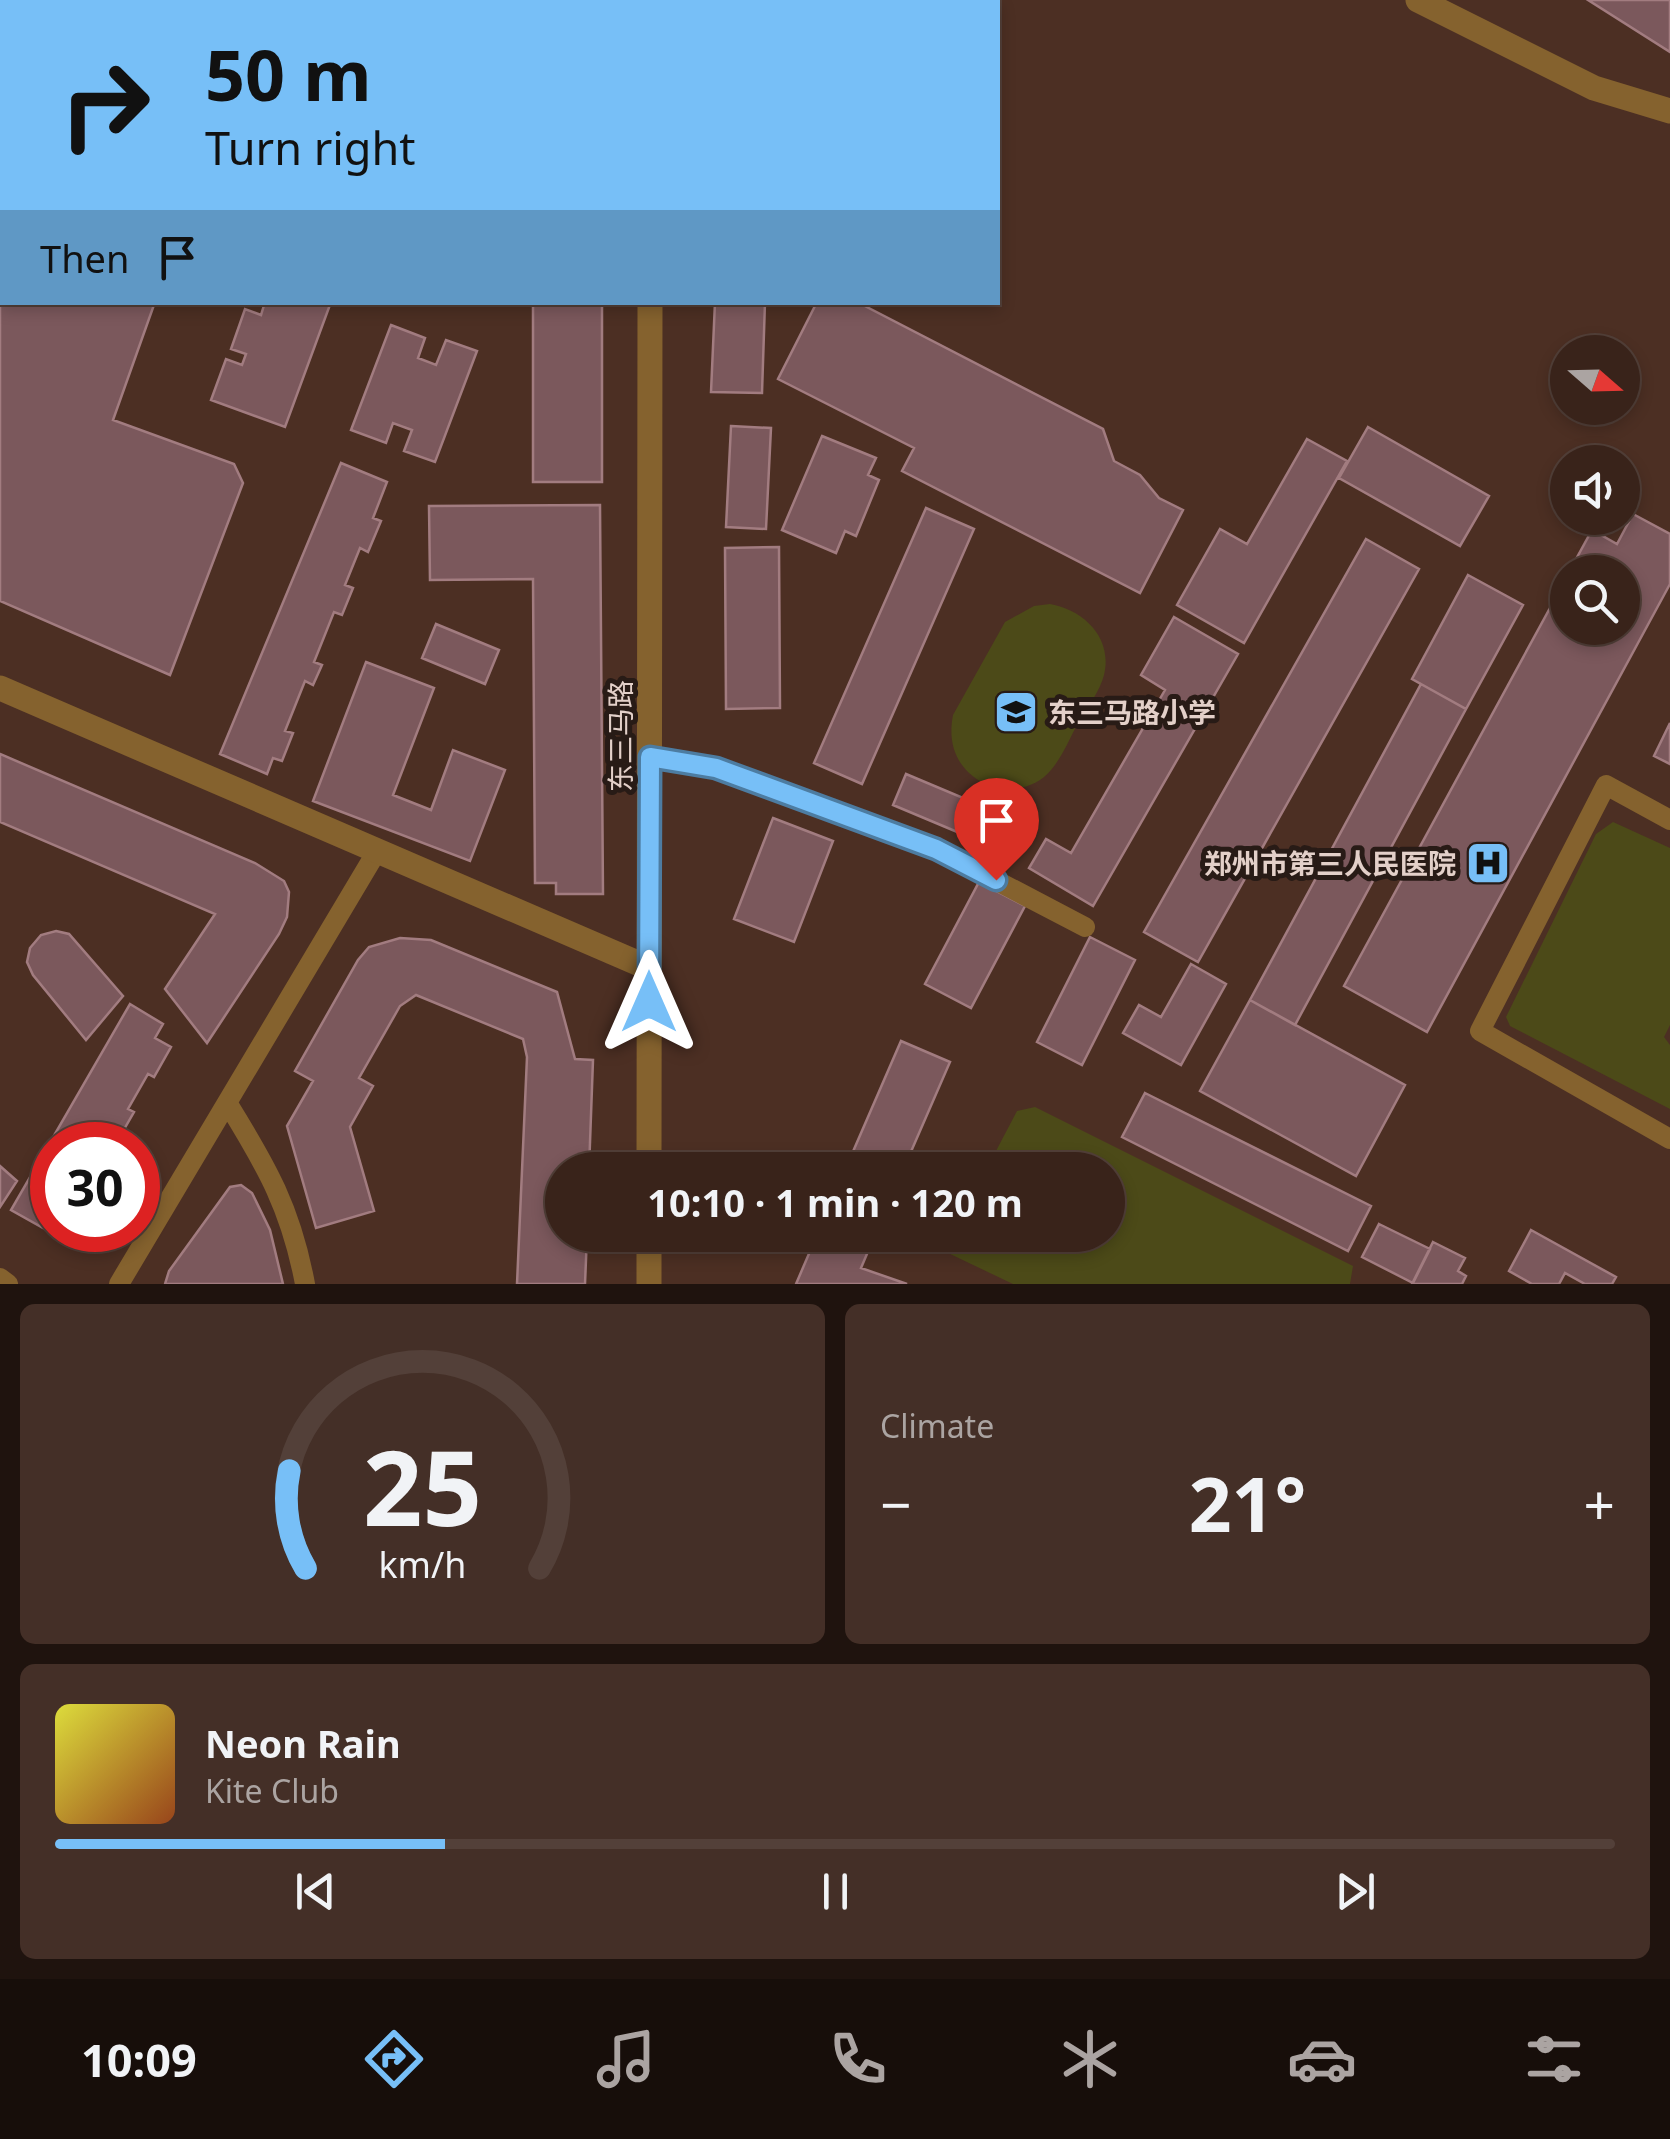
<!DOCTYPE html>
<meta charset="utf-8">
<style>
:root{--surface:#39231a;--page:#442f27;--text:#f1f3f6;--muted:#aba4a2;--line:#534039;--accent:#77bff7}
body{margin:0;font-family:"Noto Sans","Noto Sans SC",sans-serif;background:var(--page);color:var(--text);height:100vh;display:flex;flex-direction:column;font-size:38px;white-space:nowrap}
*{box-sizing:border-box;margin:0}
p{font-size:32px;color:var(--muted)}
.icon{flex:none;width:55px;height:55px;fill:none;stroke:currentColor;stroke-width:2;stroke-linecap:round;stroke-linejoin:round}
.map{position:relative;height:1284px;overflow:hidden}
.panel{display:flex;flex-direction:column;gap:20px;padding:20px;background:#1f130e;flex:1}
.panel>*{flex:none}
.guide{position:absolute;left:0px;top:0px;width:1000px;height:305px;box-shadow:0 5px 15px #0003,0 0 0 2px var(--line);background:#77bff7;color:#111;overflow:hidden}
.needle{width:65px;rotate:110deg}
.fabs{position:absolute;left:1550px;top:335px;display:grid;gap:20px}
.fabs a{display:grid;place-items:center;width:90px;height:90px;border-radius:50%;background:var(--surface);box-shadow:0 5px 15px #0003,0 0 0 2px var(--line);font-size:50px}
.speed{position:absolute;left:30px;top:1122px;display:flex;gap:20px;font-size:50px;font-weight:700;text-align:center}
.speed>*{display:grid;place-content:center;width:130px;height:130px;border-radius:50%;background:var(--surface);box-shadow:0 5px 15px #0003,0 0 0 2px var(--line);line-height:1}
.speed .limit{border:15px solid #d22;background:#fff;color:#111}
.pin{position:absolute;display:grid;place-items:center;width:85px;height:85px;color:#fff;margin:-102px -42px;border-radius:50% 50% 50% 0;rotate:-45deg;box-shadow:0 0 10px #0007}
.pin .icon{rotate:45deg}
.me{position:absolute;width:110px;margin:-55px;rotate:0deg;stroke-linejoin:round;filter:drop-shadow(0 0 8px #0008)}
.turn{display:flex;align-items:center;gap:35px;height:210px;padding:0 40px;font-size:45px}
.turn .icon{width:130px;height:130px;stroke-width:2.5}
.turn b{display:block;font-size:70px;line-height:85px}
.then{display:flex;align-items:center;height:95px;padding:0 40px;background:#0003;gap:20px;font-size:38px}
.big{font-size:75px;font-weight:700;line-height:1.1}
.panel .card{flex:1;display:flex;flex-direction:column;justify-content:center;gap:15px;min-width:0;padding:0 35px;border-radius:15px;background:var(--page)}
.panel .dial{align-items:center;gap:0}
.dial svg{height:260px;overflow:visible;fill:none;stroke:var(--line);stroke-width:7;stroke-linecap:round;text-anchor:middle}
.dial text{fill:var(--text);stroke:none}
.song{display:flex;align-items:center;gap:30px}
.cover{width:120px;height:120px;border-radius:15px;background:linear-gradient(135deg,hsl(60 70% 55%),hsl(20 70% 35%))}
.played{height:10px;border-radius:5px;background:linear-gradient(90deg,var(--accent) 25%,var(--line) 25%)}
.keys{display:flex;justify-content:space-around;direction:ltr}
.heat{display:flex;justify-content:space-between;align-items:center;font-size:55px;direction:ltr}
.panel .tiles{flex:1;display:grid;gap:20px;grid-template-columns:1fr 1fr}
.card:last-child{grid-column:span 2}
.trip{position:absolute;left:545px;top:1152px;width:580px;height:100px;border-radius:50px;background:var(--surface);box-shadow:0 5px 15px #0003,0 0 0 2px var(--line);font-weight:700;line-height:100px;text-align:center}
.dock{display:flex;height:160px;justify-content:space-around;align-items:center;background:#170e0a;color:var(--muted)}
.dock .icon{width:70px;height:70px}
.dock .active{color:var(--accent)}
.dock b{font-size:45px;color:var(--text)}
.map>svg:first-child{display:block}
.green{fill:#4c4a18}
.building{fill:#7b585c;stroke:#a27c80;stroke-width:2.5}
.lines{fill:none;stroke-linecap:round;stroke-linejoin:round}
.lane{stroke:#85622e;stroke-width:20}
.street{stroke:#85622e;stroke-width:25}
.route-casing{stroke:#4d7ca1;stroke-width:25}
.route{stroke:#77bff7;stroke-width:18}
.labels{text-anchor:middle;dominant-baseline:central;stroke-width:10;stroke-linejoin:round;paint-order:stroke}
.poi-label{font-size:28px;font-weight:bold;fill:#e3d0c9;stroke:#281b16;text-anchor:start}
.street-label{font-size:28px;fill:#e3d0c9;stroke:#281b16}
</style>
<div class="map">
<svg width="1670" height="1284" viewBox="0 0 1670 1284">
<rect width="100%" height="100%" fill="#4c2f23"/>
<path class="green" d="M1050,604C1084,610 1113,638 1104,675C1100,691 1087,708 1078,723C1070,738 1062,757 1051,770C1031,795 990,794 968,772C952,756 949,736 953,715L1005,622L1034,606Z
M1613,822L1670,848V1025L1664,1037L1670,1045V1109L1510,1026L1506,1017L1596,834Z
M1035,1107L1353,1266L1350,1284H1013L946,1252L954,1235H1108V1170H986L1017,1111Z"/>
<path class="building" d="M0,0H586V2H2V302H155L113,420L234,464L243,483L170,675L0,601Z
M1588,0H1670V52Z
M265,302H331L285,427L211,400L226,359L242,365L246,354L231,349L245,309L261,315Z
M533,302H602V482H533Z
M715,302H765L762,393L711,392Z
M817,302H857L1103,429L1114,461L1140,475L1159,498L1183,510L1140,593L902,471L914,448L778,379Z
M391,325L425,338L418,358L436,365L446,340L477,351L435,462L404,451L412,430L393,423L386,443L351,430Z
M731,426L771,428L766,529L726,527Z
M1368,427L1489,496L1460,546L1339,478Z
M822,436L876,458L868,475L879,480L856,536L845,531L836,553L782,530Z
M1307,439L1347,461L1244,643L1177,605L1220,529L1247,544Z
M341,463L387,482L373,518L381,521L368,552L360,548L345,585L353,588L342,615L334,612L314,662L322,665L313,685L305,681L285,731L293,733L282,761L273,758L267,774L220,754Z
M600,505L603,894H556V883H535L533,579L430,580L429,506Z
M926,508L974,529L862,784L814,763Z
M1633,514L1670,534V584L1427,1032L1344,986L1568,575V628H1622V572H1569L1592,530L1617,544Z
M1366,539L1419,569L1198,962L1144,932Z
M779,547L780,708L726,709L725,548Z
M1468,575L1523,605L1466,709L1412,679Z
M1174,617L1238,654L1093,906L1029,868L1046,839L1071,853L1165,690L1141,675Z
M436,624L499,650L485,684L422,658Z
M366,662L434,688L393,795L431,810L453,750L505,770L470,861L313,801Z
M1421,684L1466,709L1295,1025L1250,1000Z
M1670,723V764L1654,756Z
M0,754L255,863L284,881L289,892L287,917L279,934L207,1043L165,989L215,914L0,822Z
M906,774L1018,821L1005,852L893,805Z
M773,818L833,841L794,942L734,919Z
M979,882L1025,906L971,1008L925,984Z
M56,931L69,934L123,996L86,1040L33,975L27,962L30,948L41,935Z
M1090,937L1135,960L1082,1065L1037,1042Z
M400,938L431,940L557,992L575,1059L593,1060L589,1170H562V1235H587L585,1284H517L527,1057L523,1039L416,995L400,1006L359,1078L373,1086L350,1127L374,1211L316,1228L287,1126L313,1081L295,1071L358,960L369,947Z
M1191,964L1226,984L1181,1065L1123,1033L1139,1005L1161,1017Z
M1250,1000L1405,1085L1356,1176L1200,1091Z
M130,1004L163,1024L155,1038L171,1047L154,1077L148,1074L128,1109L134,1112L115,1145H52V1222L50,1221L45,1229L11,1210Z
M901,1041L950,1062L903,1170H845Z
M1145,1093L1371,1206L1348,1251L1122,1137Z
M0,1166L17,1181L0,1207Z
M241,1185L252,1193L270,1230L283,1284H165L169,1271L230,1187Z
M1379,1224L1430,1249L1413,1283L1362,1257Z
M1531,1230L1616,1277L1612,1284H1585L1565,1273L1559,1284H1532L1509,1271Z
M817,1235H875L861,1268L907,1284H796Z
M1433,1242L1465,1258L1458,1271L1466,1276L1462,1284H1412Z"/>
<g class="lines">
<path class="lane" d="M649,757L716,768L936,849L1085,927
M1670,820L1606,785L1480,1031L1670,1139
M228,1104C267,1167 291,1209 305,1284
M0,1278L8,1284
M119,1284L377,851"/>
<path class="street" d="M1418,0L1594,88L1670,111
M651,2V0
M0,688L649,968
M649,1170L650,302
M649,1284V1235"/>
</g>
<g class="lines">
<g class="route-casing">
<path id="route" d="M649,1002L650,757L716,768L936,849L996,880"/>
</g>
<use href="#route" class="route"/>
</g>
<defs>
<g id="school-square" transform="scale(2.25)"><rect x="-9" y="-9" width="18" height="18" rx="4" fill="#77bff7" stroke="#281b16"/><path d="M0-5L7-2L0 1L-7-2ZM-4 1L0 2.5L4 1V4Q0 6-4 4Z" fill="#111"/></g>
<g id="hospital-square" transform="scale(2.25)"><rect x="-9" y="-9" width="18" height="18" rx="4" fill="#77bff7" stroke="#281b16"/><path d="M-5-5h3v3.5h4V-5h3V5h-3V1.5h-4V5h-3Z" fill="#111"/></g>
</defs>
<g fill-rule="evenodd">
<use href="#school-square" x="1016" y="712"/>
<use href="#hospital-square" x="1488" y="863"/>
</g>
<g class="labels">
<g class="poi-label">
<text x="1048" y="712">东三马路小学</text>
<text x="1456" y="863" text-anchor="end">郑州市第三人民医院</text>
</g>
<g class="street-label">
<text transform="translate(620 736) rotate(-90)">东三马路</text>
</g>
</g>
</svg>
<div class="fabs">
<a><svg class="needle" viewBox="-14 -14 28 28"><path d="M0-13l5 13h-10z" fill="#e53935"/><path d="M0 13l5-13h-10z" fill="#aba4a2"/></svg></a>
<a><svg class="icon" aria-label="sound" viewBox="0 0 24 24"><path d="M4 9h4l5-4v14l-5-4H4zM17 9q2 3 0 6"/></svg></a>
<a><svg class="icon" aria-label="search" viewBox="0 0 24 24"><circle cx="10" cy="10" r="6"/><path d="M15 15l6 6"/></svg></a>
</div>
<div class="speed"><div class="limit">30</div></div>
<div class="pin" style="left:996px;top:880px;background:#d93025"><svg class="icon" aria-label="arrive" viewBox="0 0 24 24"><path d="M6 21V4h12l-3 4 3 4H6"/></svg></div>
<svg class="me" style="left:649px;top:1002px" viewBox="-20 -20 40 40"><path d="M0-17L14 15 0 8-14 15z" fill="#77bff7" stroke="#fff" stroke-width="4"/></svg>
<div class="trip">10:10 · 1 min · 120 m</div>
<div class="guide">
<div class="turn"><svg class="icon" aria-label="right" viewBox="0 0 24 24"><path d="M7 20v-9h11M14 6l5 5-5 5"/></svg><div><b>50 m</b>Turn right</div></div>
<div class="then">Then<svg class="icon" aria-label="arrive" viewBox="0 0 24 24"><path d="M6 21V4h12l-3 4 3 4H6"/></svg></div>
</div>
</div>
<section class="panel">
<div class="tiles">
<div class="card dial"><svg viewBox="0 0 100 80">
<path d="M14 69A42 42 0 1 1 86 69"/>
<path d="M14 69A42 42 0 0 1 9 39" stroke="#77bff7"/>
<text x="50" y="56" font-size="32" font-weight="700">25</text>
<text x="50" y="72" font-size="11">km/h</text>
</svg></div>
<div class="card"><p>Climate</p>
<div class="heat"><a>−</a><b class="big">21°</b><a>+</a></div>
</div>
<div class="card">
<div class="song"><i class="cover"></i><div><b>Neon Rain</b><p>Kite Club</p></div></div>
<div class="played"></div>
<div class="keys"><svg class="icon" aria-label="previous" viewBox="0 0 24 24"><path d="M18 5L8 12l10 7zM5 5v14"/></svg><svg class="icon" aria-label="pause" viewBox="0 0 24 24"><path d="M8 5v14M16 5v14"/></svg><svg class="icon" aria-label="next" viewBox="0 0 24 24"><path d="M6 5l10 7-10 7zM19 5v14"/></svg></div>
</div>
</div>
</section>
<nav class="dock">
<b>10:09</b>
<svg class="icon active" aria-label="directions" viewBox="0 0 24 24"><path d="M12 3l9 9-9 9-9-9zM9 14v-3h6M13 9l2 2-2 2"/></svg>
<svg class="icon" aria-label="music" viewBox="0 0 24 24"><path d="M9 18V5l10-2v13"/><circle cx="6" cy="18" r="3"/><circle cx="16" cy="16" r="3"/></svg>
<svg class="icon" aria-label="phone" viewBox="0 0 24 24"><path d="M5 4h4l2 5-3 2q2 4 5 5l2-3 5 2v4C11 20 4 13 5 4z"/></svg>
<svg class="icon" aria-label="climate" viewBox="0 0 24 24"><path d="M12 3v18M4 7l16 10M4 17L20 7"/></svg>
<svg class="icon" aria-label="car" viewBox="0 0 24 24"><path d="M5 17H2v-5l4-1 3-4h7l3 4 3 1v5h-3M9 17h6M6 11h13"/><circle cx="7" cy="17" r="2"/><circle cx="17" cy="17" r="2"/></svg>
<svg class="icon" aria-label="filters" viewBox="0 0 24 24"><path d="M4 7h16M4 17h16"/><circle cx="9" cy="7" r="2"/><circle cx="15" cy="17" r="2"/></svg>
</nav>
